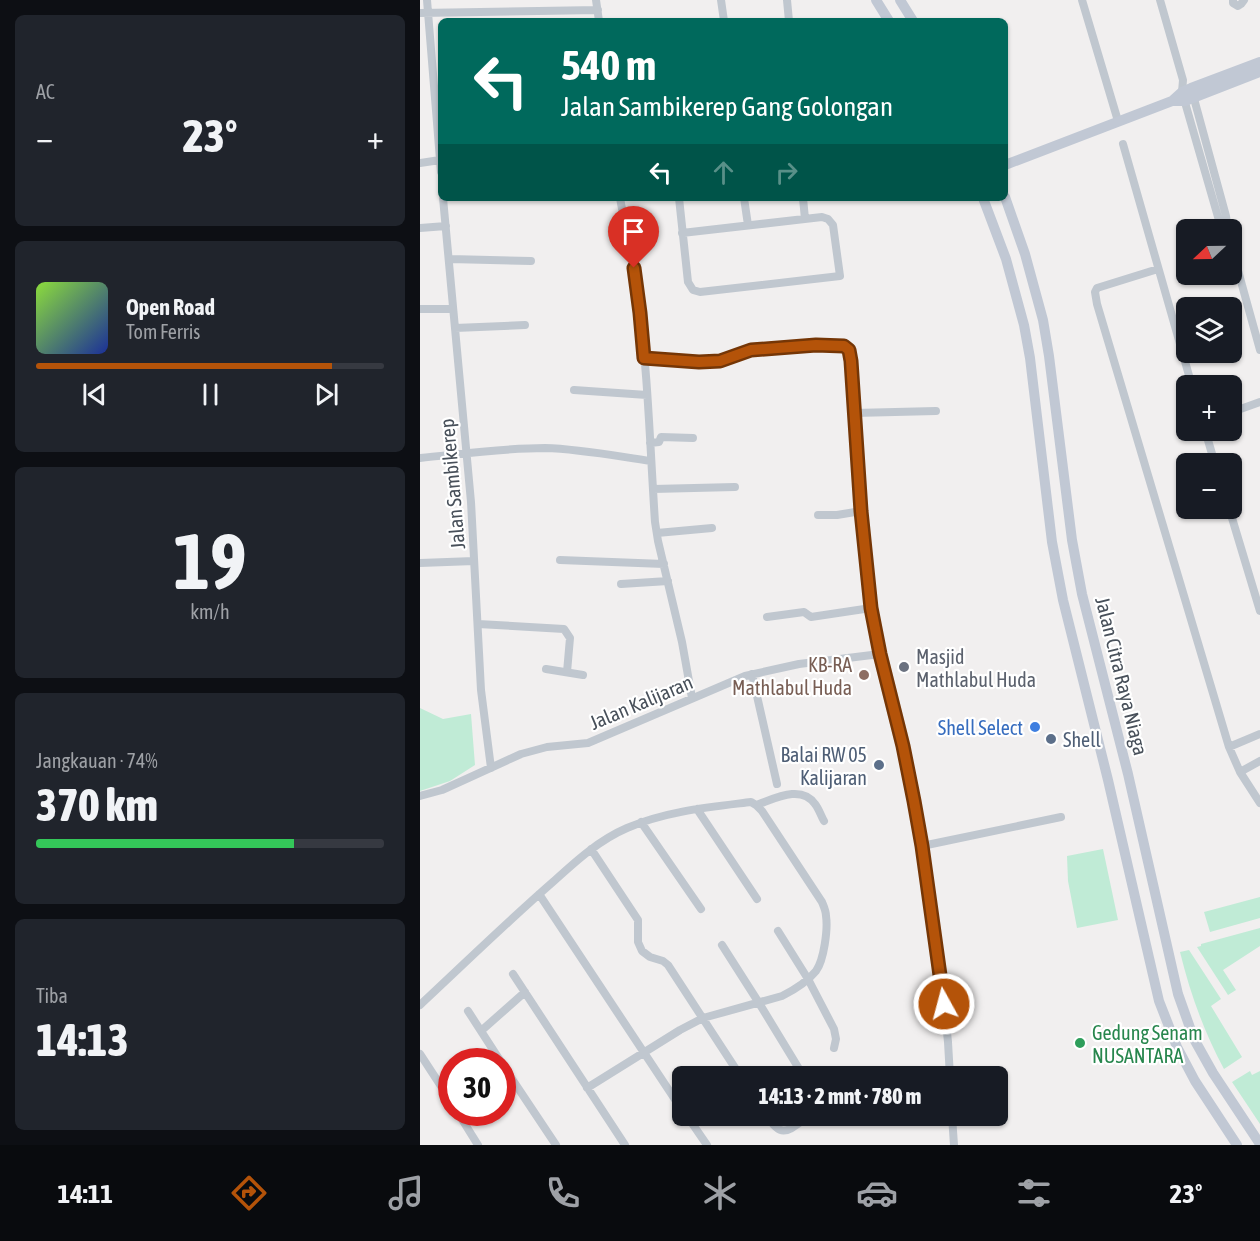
<!DOCTYPE html>
<html lang="id">
<meta charset="utf-8">
<style>
:root{--surface:#171b24;--page:#20242c;--text:#f1f3f6;--muted:#9ea1a6;--line:#363941;--accent:#b45309}
body{margin:0;font-family:"Asap Condensed",sans-serif;background:var(--page);color:var(--text);height:100vh;display:flex;flex-direction:column;font-size:22px;white-space:nowrap}
*{box-sizing:border-box;margin:0}
p{font-size:20px;color:var(--muted)}
.icon{flex:none;width:33px;height:33px;fill:none;stroke:currentColor;stroke-width:2;stroke-linecap:round;stroke-linejoin:round}
.map{position:relative;flex:1;overflow:hidden}
.side{display:flex;flex-direction:column;gap:15px;padding:15px;background:#0d0f14;width:420px}
.side>*{flex:none}
.hud{position:absolute;left:18px;top:18px;width:570px;height:183px;border-radius:9px;box-shadow:0 2px 4px #0004;background:#00695c;color:#fff;overflow:hidden}
.needle{width:39px;rotate:248deg}
.tools{position:absolute;left:756px;top:219px;display:grid;gap:12px}
.tools a{display:grid;place-items:center;width:66px;height:66px;border-radius:9px;background:var(--surface);box-shadow:0 2px 4px #0004;font-size:30px}
.speed{position:absolute;left:18px;top:1048px;display:flex;gap:12px;font-size:30px;font-weight:700;text-align:center}
.speed>*{display:grid;place-content:center;width:78px;height:78px;border-radius:50%;background:var(--surface);box-shadow:0 2px 4px #0004;line-height:1}
.speed .limit{border:9px solid #d22;background:#fff;color:#111}
.pin{position:absolute;display:grid;place-items:center;width:51px;height:51px;color:#fff;margin:-62px -26px;border-radius:50% 50% 50% 0;rotate:-45deg;box-shadow:0 0 6px #0007}
.pin .icon{rotate:45deg}
.me{position:absolute;width:66px;margin:-33px;rotate:353deg;stroke-linejoin:round;filter:drop-shadow(0 0 4px #0008)}
.turn{display:flex;align-items:center;gap:21px;height:126px;padding:0 24px;font-size:27px}
.turn .icon{width:78px;height:78px;stroke-width:2.5}
.turn b{display:block;font-size:42px;line-height:51px}
.lanes{display:flex;align-items:center;height:57px;padding:0 24px;background:#0003;justify-content:center;gap:30px;direction:ltr}
.lanes .off{opacity:.35}
.big{font-size:45px;font-weight:800;line-height:1.1}
.side .card{flex:1;display:flex;flex-direction:column;justify-content:center;gap:9px;min-width:0;padding:0 21px;border-radius:9px;background:var(--page)}
.side .dial{align-items:center;gap:0}
.dial b{font-size:78px;line-height:1}
.song{display:flex;align-items:center;gap:18px}
.cover{width:72px;height:72px;border-radius:9px;background:linear-gradient(135deg,hsl(90 70% 55%),hsl(230 70% 35%))}
.played{height:6px;border-radius:3px;background:linear-gradient(90deg,var(--accent) 85%,var(--line) 85%)}
.keys{display:flex;justify-content:space-around;direction:ltr}
.heat{display:flex;justify-content:space-between;align-items:center;font-size:33px;direction:ltr}
.charge{height:9px;border-radius:4px;background:linear-gradient(90deg,#34c759 74%,var(--line) 0)}
.trip{position:absolute;left:252px;top:1066px;width:336px;height:60px;border-radius:9px;background:var(--surface);box-shadow:0 2px 4px #0004;font-weight:800;line-height:60px;text-align:center}
.tab-bar{display:flex;height:96px;justify-content:space-around;align-items:center;background:#090b0e;color:var(--muted)}
.tab-bar .icon{width:42px;height:42px}
.tab-bar .selected{color:var(--accent)}
.tab-bar b{font-size:27px;color:var(--text)}
main{display:flex;flex:1;min-height:0}
.map>svg:first-child{display:block}
.green{fill:#c0ebd6}
.lines{fill:none;stroke-linecap:round;stroke-linejoin:round}
.street{stroke:#c0c7cf;stroke-width:8}
.secondary{stroke:#c1c8d4;stroke-width:10}
.route-casing{stroke:#753606;stroke-width:15}
.route{stroke:#b45309;stroke-width:10}
.worship-dot{fill:#6b7280;stroke:#fff;stroke-width:2}
.education-dot{fill:#8d6e63;stroke:#fff;stroke-width:2}
.shop-dot{fill:#3f7fe0;stroke:#fff;stroke-width:2}
.service-dot{fill:#5c6f8a;stroke:#fff;stroke-width:2}
.leisure-dot{fill:#2e9e5b;stroke:#fff;stroke-width:2}
.labels{text-anchor:middle;dominant-baseline:central;stroke-width:4.5;stroke-linejoin:round;paint-order:stroke}
.street-label{font-size:20px;fill:#48505a;stroke:#fff}
.worship-label{font-size:20px;fill:#5b616d;stroke:#fff;text-anchor:start}
.education-label{font-size:20px;fill:#785e54;stroke:#fff;text-anchor:end}
.shop-label{font-size:20px;fill:#366cbe;stroke:#fff;text-anchor:end}
.service-label{font-size:20px;fill:#4e5e75;stroke:#fff;text-anchor:start}
.leisure-label{font-size:20px;fill:#27864d;stroke:#fff;text-anchor:start}
</style>
<main>
<section class="side">
<div class="card"><p>AC</p>
<div class="heat"><a>−</a><b class="big">23°</b><a>+</a></div>
</div>
<div class="card">
<div class="song"><i class="cover"></i><div><b>Open Road</b><p>Tom Ferris</p></div></div>
<div class="played"></div>
<div class="keys"><svg class="icon" aria-label="previous" viewBox="0 0 24 24"><path d="M18 5L8 12l10 7zM5 5v14"/></svg><svg class="icon" aria-label="pause" viewBox="0 0 24 24"><path d="M8 5v14M16 5v14"/></svg><svg class="icon" aria-label="next" viewBox="0 0 24 24"><path d="M6 5l10 7-10 7zM19 5v14"/></svg></div>
</div>
<div class="card dial"><b>19</b><p>km/h</p></div>
<div class="card"><p>Jangkauan · 74%</p><b class="big">370 km</b><div class="charge"></div></div>
<div class="card"><p>Tiba</p><b class="big">14:13</b></div>
</section>
<div class="map">
<svg width="840" height="1145" viewBox="0 0 840 1145">
<rect width="100%" height="100%" fill="#f1efef"/>
<path class="green" d="M0,708L23,719L51,714L55,765L30,781L0,791Z
M683,849L698,920L657,928L648,881L647,856Z
M840,897V918L790,932L784,912Z
M840,928V946L803,970L816,990L808,995L777,947L781,946V944Z
M769,950L801,999L791,1006L822,1057L804,1069C784,1032 770,993 760,952Z
M830,1071L832,1075L840,1071V1124L812,1082Z"/>
<g class="lines">
<path class="street" d="M7,0L21,172
M176,0L179,21
M301,0L304,21
M367,0L369,21
M662,0L698,121
M740,0L763,80L762,92L798,217L803,230
M813,0V3L818,6L821,4L824,0
M0,13L178,10
M773,95L806,216L808,230
M703,144L772,386
M0,163L20,160
M23,198L51,502L61,690L71,768
M200,198C206,231 214,264 218,298C228,372 230,448 235,522L238,541L262,642L272,698
M259,198L268,282L273,290L280,292L420,276L413,225L408,219L402,217L262,233
M324,198L328,225
M383,198L385,219
M0,228L26,226
M812,249L840,350
M30,259L111,261
M738,269L677,288L675,292L677,304L809,747L820,772L840,803
M0,309H33
M35,328L105,325
M224,359L279,362L300,361L331,350L396,345L424,346L429,350L431,361L441,511L451,608L460,654L490,779L502,846L522,985L528,1042L530,1077
M154,390L227,395
M812,412L840,402
M434,413L516,411
M785,430L795,464
M230,443L239,442L241,437L273,438
M0,458C41,454 83,448 125,448C161,449 196,456 231,461
M233,489L315,487
M809,508L840,611
M398,515H417L441,511
M237,533L292,528
M140,560L244,564
M0,563L54,561
M201,584L248,581
M347,617L384,612L391,617L451,608
M58,624L144,629L150,638L147,672
M126,669L163,675
M332,674L357,784
M809,747L840,734
M820,772L840,761
M0,796L22,790L101,754L127,747L168,743L325,676L379,664L460,654
M336,805C354,799 381,784 395,804C399,809 401,816 404,821
M277,809L337,899
M221,822L281,909
M502,846L641,817
M171,849L218,920V942L222,951L230,957L243,961L248,965L321,1077
M119,894L262,1110
M358,931L388,979L414,1029L416,1039L414,1048
M302,945L339,1003L384,1077
M93,974L205,1145
M0,1005C44,964 88,921 134,881C156,861 179,840 207,828C246,811 290,807 331,802L336,805L342,811L402,902C404,907 406,911 406,916C408,929 404,960 396,971C387,982 374,990 362,996L283,1018L260,1030L167,1088
M48,1011L81,1062
M61,1031L105,992
M0,1054L32,1103
M82,1064L136,1145
M38,1113L58,1145
M267,1116L287,1145
M347,1116C363,1141 369,1129 389,1116
M532,1116L534,1145"/>
<path class="secondary" d="M456,0L469,21
M480,0L493,21
M752,101H765L840,72
M585,165L752,101L762,92L771,88L840,62
M585,197L605,254L623,320L629,356L652,540L662,594L708,774L758,994L774,1039L793,1073L840,1144
M563,198L586,259L604,325L610,358L632,542L643,600L688,780L739,1001L757,1047L775,1081L817,1145"/>
</g>
<g class="lines">
<g class="route-casing">
<path id="route" d="M214,268L220,313L224,358L279,362L300,361L331,350L396,345L424,346L429,350L431,361L441,511L451,608L460,654L483,746L494,801L502,846L524,1004"/>
</g>
<use href="#route" class="route"/>
</g>
<circle class="worship-dot" cx="484" cy="667" r="6"/>
<circle class="education-dot" cx="444" cy="675" r="6"/>
<circle class="shop-dot" cx="615" cy="727" r="6"/>
<g class="service-dot">
<circle cx="631" cy="739" r="6"/>
<circle cx="459" cy="765" r="6"/>
</g>
<circle class="leisure-dot" cx="660" cy="1043" r="6"/>
<g class="labels">
<g class="street-label">
<text transform="translate(32 484) rotate(-95)">Jalan Sambikerep</text>
<text transform="translate(702 676) rotate(76)">Jalan Citra Raya Niaga</text>
<text transform="translate(221 702) rotate(-23)">Jalan Kalijaran</text>
</g>
<g class="worship-label">
<text x="496" y="656">Masjid<tspan x="496" dy="23">Mathlabul Huda</tspan></text>
</g>
<g class="education-label">
<text x="432" y="664">KB-RA<tspan x="432" dy="23">Mathlabul Huda</tspan></text>
</g>
<g class="shop-label">
<text x="603" y="727">Shell Select</text>
</g>
<g class="service-label">
<text x="643" y="739">Shell</text>
<text x="447" y="754" text-anchor="end">Balai RW 05<tspan x="447" dy="23">Kalijaran</tspan></text>
</g>
<g class="leisure-label">
<text x="672" y="1032">Gedung Senam<tspan x="672" dy="23">NUSANTARA</tspan></text>
</g>
</g>
</svg>
<div class="tools">
<a><svg class="needle" viewBox="-14 -14 28 28"><path d="M0-13l5 13h-10z" fill="#e53935"/><path d="M0 13l5-13h-10z" fill="#9ea1a6"/></svg></a>
<a><svg class="icon" aria-label="layers" viewBox="0 0 24 24"><path d="M12 4l9 5-9 5-9-5zM3 14l9 5 9-5"/></svg></a>
<a>+</a>
<a>−</a>
</div>
<div class="speed"><div class="limit">30</div></div>
<div class="pin" style="left:214px;top:268px;background:#d93025"><svg class="icon" aria-label="arrive" viewBox="0 0 24 24"><path d="M6 21V4h12l-3 4 3 4H6"/></svg></div>
<svg class="me" style="left:524px;top:1004px" viewBox="-20 -20 40 40"><circle r="17" fill="#b45309" stroke="#fff" stroke-width="3"/><path d="M0-11L8 9 0 5-8 9z" fill="#fff"/></svg>
<div class="trip">14:13 · 2 mnt · 780 m</div>
<div class="hud">
<div class="turn"><svg class="icon" aria-label="left" viewBox="0 0 24 24"><path d="M17 20v-9H6M10 6l-5 5 5 5"/></svg><div><b>540 m</b>Jalan Sambikerep Gang Golongan</div></div>
<div class="lanes"><svg class="icon" aria-label="left" viewBox="0 0 24 24"><path d="M17 20v-9H6M10 6l-5 5 5 5"/></svg><svg class="icon off" aria-label="ahead" viewBox="0 0 24 24"><path d="M12 20V5M6 11l6-6 6 6"/></svg><svg class="icon off" aria-label="right" viewBox="0 0 24 24"><path d="M7 20v-9h11M14 6l5 5-5 5"/></svg></div>
</div>
</div>
</main>
<nav class="tab-bar">
<b>14:11</b>
<svg class="icon selected" aria-label="directions" viewBox="0 0 24 24"><path d="M12 3l9 9-9 9-9-9zM9 14v-3h6M13 9l2 2-2 2"/></svg>
<svg class="icon" aria-label="music" viewBox="0 0 24 24"><path d="M9 18V5l10-2v13"/><circle cx="6" cy="18" r="3"/><circle cx="16" cy="16" r="3"/></svg>
<svg class="icon" aria-label="phone" viewBox="0 0 24 24"><path d="M5 4h4l2 5-3 2q2 4 5 5l2-3 5 2v4C11 20 4 13 5 4z"/></svg>
<svg class="icon" aria-label="climate" viewBox="0 0 24 24"><path d="M12 3v18M4 7l16 10M4 17L20 7"/></svg>
<svg class="icon" aria-label="car" viewBox="0 0 24 24"><path d="M5 17H2v-5l4-1 3-4h7l3 4 3 1v5h-3M9 17h6M6 11h13"/><circle cx="7" cy="17" r="2"/><circle cx="17" cy="17" r="2"/></svg>
<svg class="icon" aria-label="filters" viewBox="0 0 24 24"><path d="M4 7h16M4 17h16"/><circle cx="9" cy="7" r="2"/><circle cx="15" cy="17" r="2"/></svg>
<b>23°</b>
</nav>
